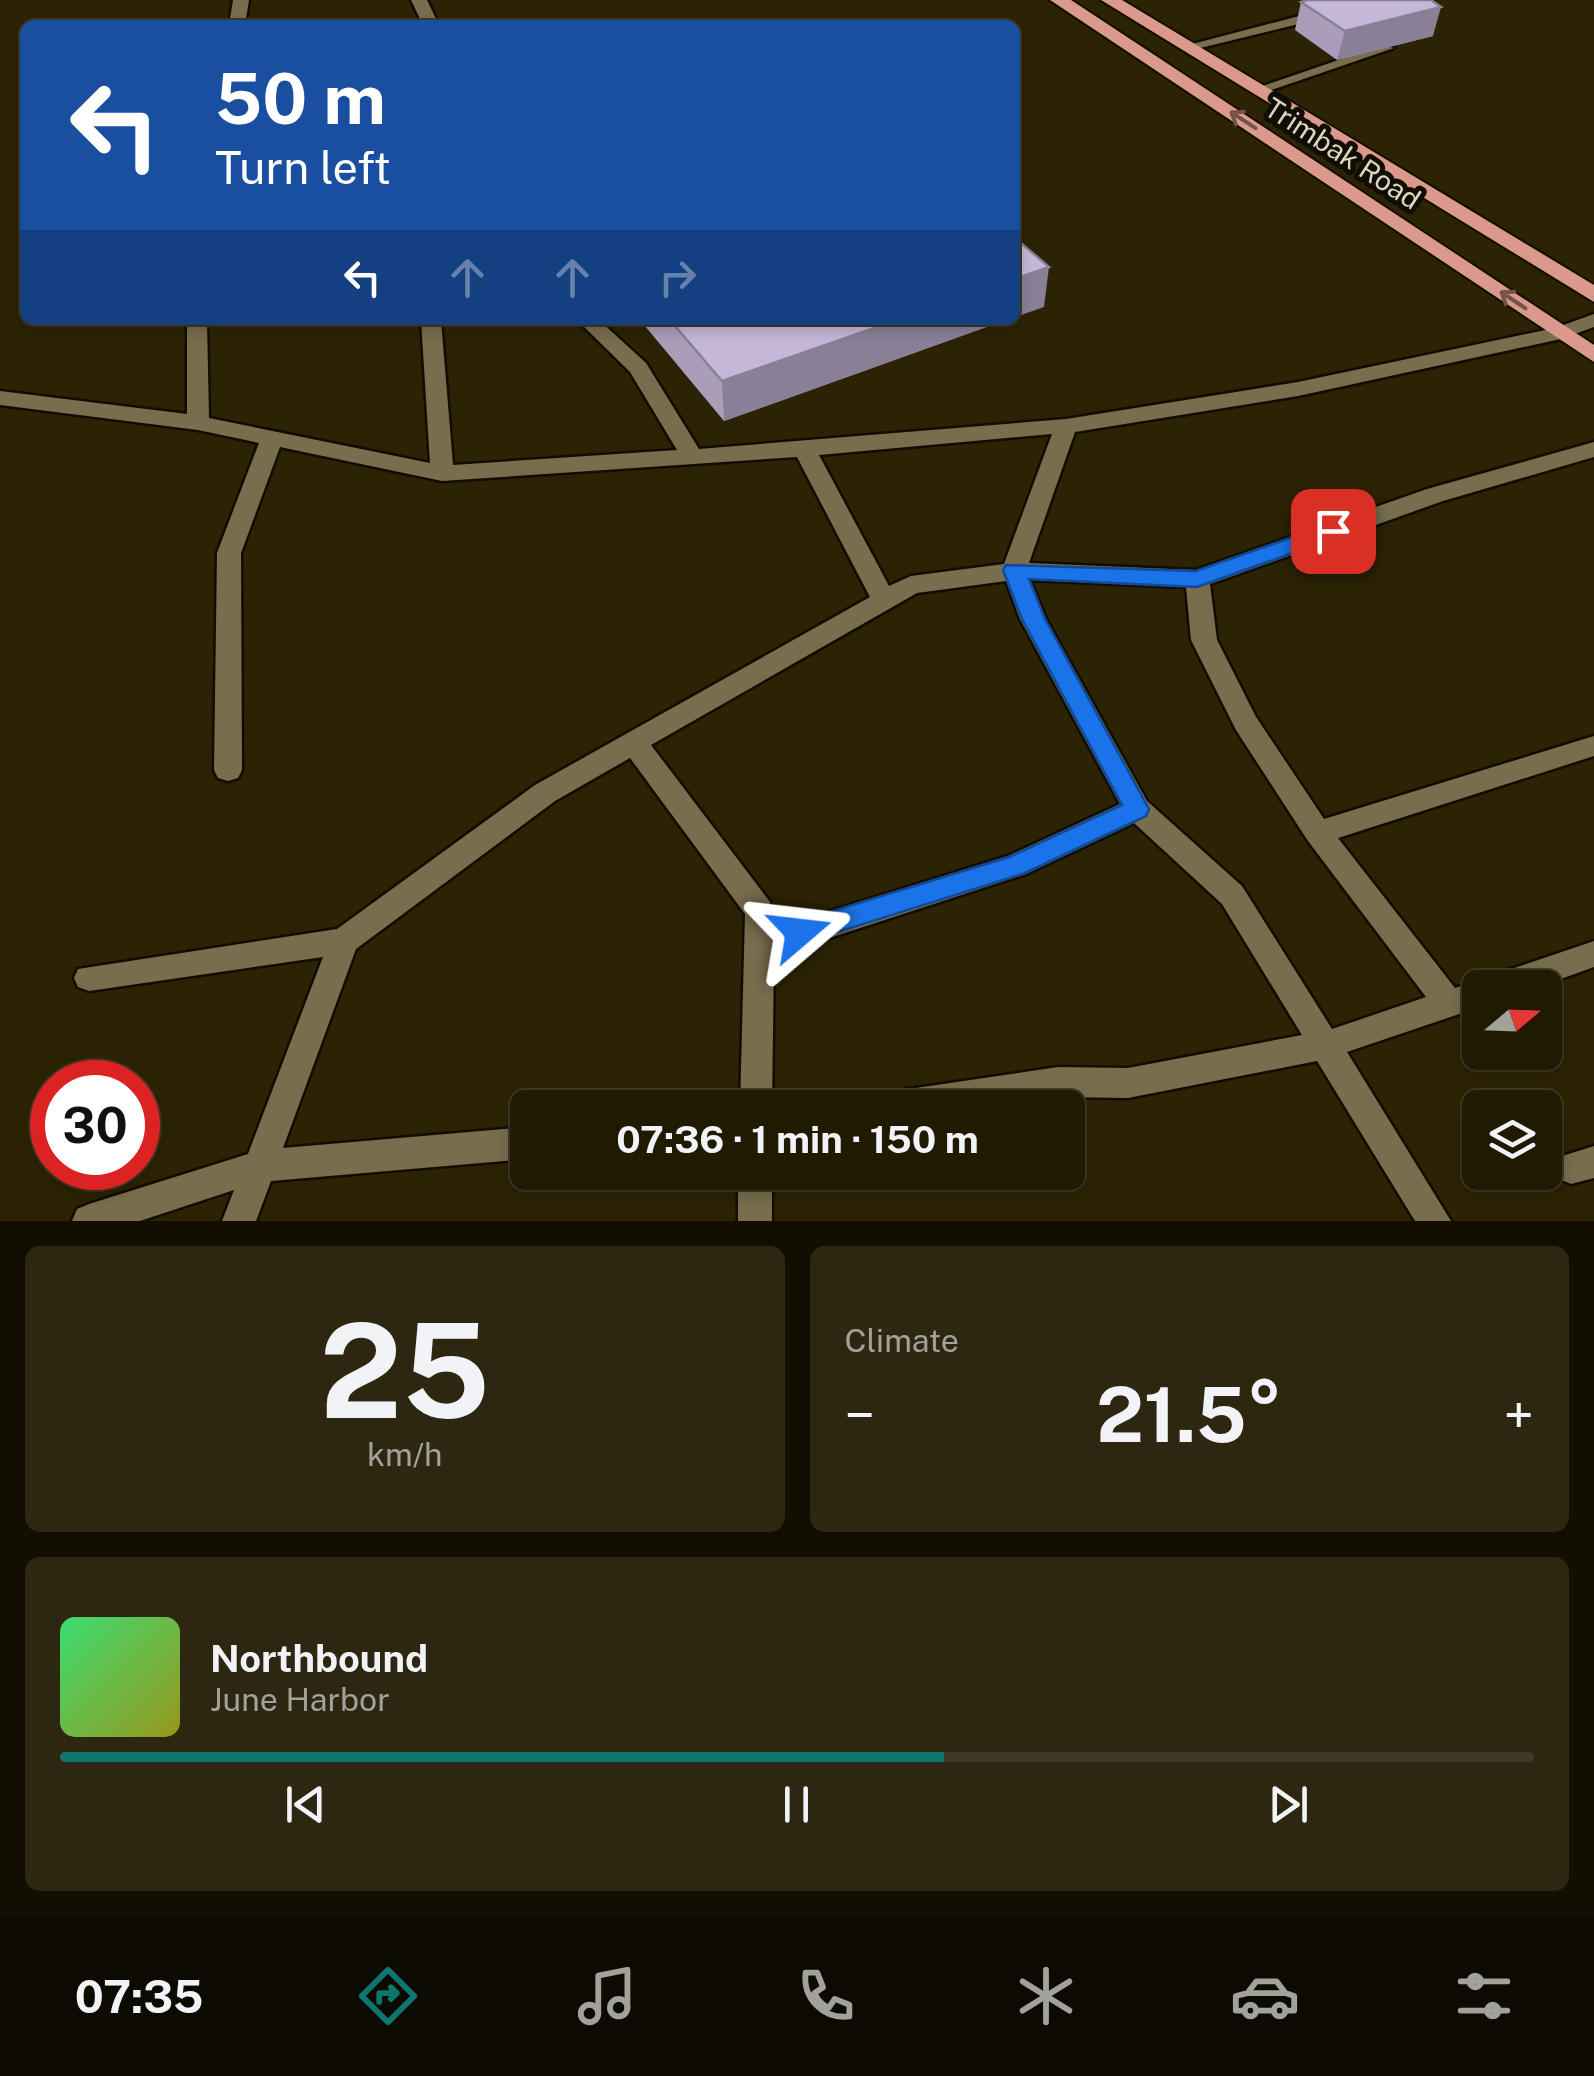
<!DOCTYPE html>
<meta charset="utf-8">
<style>
:root{--surface:#211a03;--page:#2d2712;--text:#f1f3f6;--muted:#a2a19a;--line:#3e3825;--accent:#0f766e}
body{margin:0;font-family:"Public Sans",sans-serif;background:var(--page);color:var(--text);height:100vh;display:flex;flex-direction:column;font-size:38px;white-space:nowrap}
*{box-sizing:border-box;margin:0}
p{font-size:32px;color:var(--muted)}
.icon{flex:none;width:55px;height:55px;fill:none;stroke:currentColor;stroke-width:2;stroke-linecap:round;stroke-linejoin:round}
.map{position:relative;height:1221px;overflow:hidden}
.panel{display:flex;flex-direction:column;gap:25px;padding:25px;background:#120e02;flex:1}
.panel>*{flex:none}
.guide{position:absolute;left:20px;top:20px;width:1000px;height:305px;border-radius:15px;box-shadow:0 5px 15px #0003,0 0 0 2px var(--line);background:#1a4fa0;color:#fff;overflow:hidden}
.needle{width:65px;rotate:71deg}
.controls{position:absolute;left:1462px;top:970px;display:grid;gap:20px}
.controls a{display:grid;place-items:center;width:100px;height:100px;border-radius:15px;background:var(--surface);box-shadow:0 5px 15px #0003,0 0 0 2px var(--line);font-size:50px}
.speed{position:absolute;left:30px;top:1060px;display:flex;gap:20px;font-size:50px;font-weight:700;text-align:center}
.speed>*{display:grid;place-content:center;width:130px;height:130px;border-radius:50%;background:var(--surface);box-shadow:0 5px 15px #0003,0 0 0 2px var(--line);line-height:1}
.speed .limit{border:15px solid #d22;background:#fff;color:#111}
.pin{position:absolute;display:grid;place-items:center;width:85px;height:85px;color:#fff;margin:-42px;border-radius:20px;box-shadow:0 5px 15px #0006}
.me{position:absolute;width:110px;margin:-55px;rotate:73deg;stroke-linejoin:round;filter:drop-shadow(0 0 8px #0008)}
.turn{display:flex;align-items:center;gap:35px;height:210px;padding:0 30px;font-size:45px}
.turn .icon{width:130px;height:130px;stroke-width:2.5}
.turn b{display:block;font-size:70px;line-height:85px}
.lanes{display:flex;align-items:center;height:95px;padding:0 30px;background:#0003;justify-content:center;gap:50px;direction:ltr}
.lanes .off{opacity:.35}
.big{font-size:75px;font-weight:700;line-height:1.1}
.panel .tile{flex:1;display:flex;flex-direction:column;justify-content:center;gap:15px;min-width:0;padding:0 35px;border-radius:15px;background:var(--page)}
.panel .dial{align-items:center;gap:0}
.dial b{font-size:130px;line-height:1}
.song{display:flex;align-items:center;gap:30px}
.cover{width:120px;height:120px;border-radius:15px;background:linear-gradient(135deg,hsl(140 70% 55%),hsl(60 70% 35%))}
.played{height:10px;border-radius:5px;background:linear-gradient(90deg,var(--accent) 60%,var(--line) 60%)}
.keys{display:flex;justify-content:space-around;direction:ltr}
.heat{display:flex;justify-content:space-between;align-items:center;font-size:55px;direction:ltr}
.panel .tiles{flex:1;display:grid;gap:25px;grid-template-columns:1fr 1fr}
.tile:last-child{grid-column:span 2}
.trip{position:absolute;left:510px;top:1090px;width:575px;height:100px;border-radius:15px;background:var(--surface);box-shadow:0 5px 15px #0003,0 0 0 2px var(--line);font-weight:700;line-height:100px;text-align:center}
.tab-bar{display:flex;height:160px;justify-content:space-around;align-items:center;background:#0d0a01;color:var(--muted)}
.tab-bar .icon{width:70px;height:70px}
.tab-bar .on{color:var(--accent)}
.tab-bar b{font-size:45px;color:var(--text)}
.map>svg:first-child{display:block}
.lines{fill:none;stroke-linecap:round;stroke-linejoin:round}
.service-casing{stroke:#130c00;stroke-width:5}
.minor-casing{stroke:#130c00;stroke-width:5}
.trunk-casing{stroke:#130c00;stroke-width:4}
.service{fill:#786d4d;fill-rule:evenodd}
.minor{fill:#786d4d;fill-rule:evenodd}
.trunk{fill:#da998c;fill-rule:evenodd}
.wall{fill:#a99dba}
.shaded-wall{fill:#898097}
.building{fill:#c4b7d8;stroke:#898097;stroke-width:2.5}
.oneway{stroke:#765348}
.route{fill:#1a73e8;stroke:#114b97;stroke-width:2.5}
.labels{text-anchor:middle;dominant-baseline:central;stroke-width:10;stroke-linejoin:round;paint-order:stroke}
.far-street-label{font-size:28px;fill:#dad4c3;stroke:#110d03}
</style>
<div class="map">
<svg width="1594" height="1221" viewBox="0 0 1594 1221">
<rect width="100%" height="100%" fill="#2c2304"/>
<g class="lines">
<g class="service-casing">
<path id="service" d="M1322,10L1327,11V17L1188,51L1181,47Z
M1382,45L1394,48L1263,93L1251,90Z"/>
</g>
<g class="minor-casing">
<path id="minor" d="M233,0H249L245,25H229Z
M411,0H427L439,25H423Z
M1594,314V327L1561,339L1298,396L1075,432L1029,563L1196,570L1427,489L1594,442V457L1443,501L1210,584L1217,640L1256,717L1324,819L1594,736V756L1338,838L1455,988L1594,941V967L1536,988H1480V1007L1347,1052L1451,1221H1415L1317,1061L1128,1098L1058,1097L986,1108H866L871,1097L882,1093L1058,1067L1128,1068L1302,1035L1222,904L1134,823L1026,874L774,956L772,1108H740L745,914L630,758L555,801L356,949L283,1148L528,1127V1159L271,1181L256,1221H222L234,1190L140,1221H72L77,1209L89,1204L248,1154L323,957L89,991L78,987L74,978L78,969L337,929L535,785L870,597L797,457L442,481L280,447L241,553L242,770L238,778L228,781L218,778L214,770L217,553L259,443L198,430L0,405V391L187,414V320H207L209,418L430,463L421,320H441L453,465L677,450L630,372L577,320H599L646,363L699,449L1066,419L1298,382L1555,328ZM1052,434L1004,564L911,576L889,586L819,455ZM1030,580L1186,587L1191,640L1236,730L1308,841L1426,997L1332,1029L1242,886L1147,801L1046,619ZM1006,581L1020,619L1120,804L1008,856L774,929L770,902L651,745L917,593Z
M1594,1146V1178L1571,1184L1559,1179L1554,1168L1559,1157Z
M738,1172H772V1221H738Z"/>
</g>
<g class="trunk-casing">
<path id="trunk" d="M1050,0H1071L1594,345V362Z
M1101,0H1122L1594,285V302Z"/>
</g>
<use href="#service" class="service"/>
<use href="#minor" class="minor"/>
<use href="#trunk" class="trunk"/>
</g>
<path class="wall" d="M1301,2L1433,36L1337,60L1295,30Z
M640,320H1006L724,421Z"/>
<path class="shaded-wall" d="M1441,7L1433,36L1337,60L1345,31Z
M1049,267L1044,307L1015,317V279Z
M897,320H1006L724,421L722,381Z"/>
<path class="building" d="M1308,0H1431L1441,7L1345,31L1301,2Z
M1015,238L1049,267L1015,279Z
M670,320H897L722,381Z"/>
<defs><path id="oneway-shaft" d="M-6 0H5M1.5-3L5.5 0L1.5 3" fill="none" stroke-width="1.6" stroke-linecap="round" stroke-linejoin="round" transform="scale(2.5)"/></defs>
<g class="oneway">
<use href="#oneway-shaft" transform="translate(1243 120) rotate(-147)"/>
<use href="#oneway-shaft" transform="translate(1513 300) rotate(-146)"/>
</g>
<path class="route" d="M1333,523L1341,525L1344,531L1341,536L1197,587L1029,579L1045,619L1149,809L1146,816L1025,873L800,944L790,940L786,932L790,924L1009,857L1122,805L1022,619L1003,570L1006,565L1196,571Z"/>
<g class="labels">
<g class="far-street-label">
<text transform="translate(1343 153) rotate(33)">Trimbak Road</text>
</g>
</g>
</svg>
<div class="controls">
<a><svg class="needle" viewBox="-14 -14 28 28"><path d="M0-13l5 13h-10z" fill="#e53935"/><path d="M0 13l5-13h-10z" fill="#a2a19a"/></svg></a>
<a><svg class="icon" aria-label="layers" viewBox="0 0 24 24"><path d="M12 4l9 5-9 5-9-5zM3 14l9 5 9-5"/></svg></a>
</div>
<div class="speed"><div class="limit">30</div></div>
<div class="pin" style="left:1333px;top:531px;background:#d93025"><svg class="icon" aria-label="arrive" viewBox="0 0 24 24"><path d="M6 21V4h12l-3 4 3 4H6"/></svg></div>
<svg class="me" style="left:800px;top:932px" viewBox="-20 -20 40 40"><path d="M0-17L14 15 0 8-14 15z" fill="#1a73e8" stroke="#fff" stroke-width="4"/></svg>
<div class="trip">07:36 · 1 min · 150 m</div>
<div class="guide">
<div class="turn"><svg class="icon" aria-label="left" viewBox="0 0 24 24"><path d="M17 20v-9H6M10 6l-5 5 5 5"/></svg><div><b>50 m</b>Turn left</div></div>
<div class="lanes"><svg class="icon" aria-label="left" viewBox="0 0 24 24"><path d="M17 20v-9H6M10 6l-5 5 5 5"/></svg><svg class="icon off" aria-label="ahead" viewBox="0 0 24 24"><path d="M12 20V5M6 11l6-6 6 6"/></svg><svg class="icon off" aria-label="ahead" viewBox="0 0 24 24"><path d="M12 20V5M6 11l6-6 6 6"/></svg><svg class="icon off" aria-label="right" viewBox="0 0 24 24"><path d="M7 20v-9h11M14 6l5 5-5 5"/></svg></div>
</div>
</div>
<section class="panel">
<div class="tiles">
<div class="tile dial"><b>25</b><p>km/h</p></div>
<div class="tile"><p>Climate</p>
<div class="heat"><a>−</a><b class="big">21.5°</b><a>+</a></div>
</div>
<div class="tile">
<div class="song"><i class="cover"></i><div><b>Northbound</b><p>June Harbor</p></div></div>
<div class="played"></div>
<div class="keys"><svg class="icon" aria-label="previous" viewBox="0 0 24 24"><path d="M18 5L8 12l10 7zM5 5v14"/></svg><svg class="icon" aria-label="pause" viewBox="0 0 24 24"><path d="M8 5v14M16 5v14"/></svg><svg class="icon" aria-label="next" viewBox="0 0 24 24"><path d="M6 5l10 7-10 7zM19 5v14"/></svg></div>
</div>
</div>
</section>
<nav class="tab-bar">
<b>07:35</b>
<svg class="icon on" aria-label="directions" viewBox="0 0 24 24"><path d="M12 3l9 9-9 9-9-9zM9 14v-3h6M13 9l2 2-2 2"/></svg>
<svg class="icon" aria-label="music" viewBox="0 0 24 24"><path d="M9 18V5l10-2v13"/><circle cx="6" cy="18" r="3"/><circle cx="16" cy="16" r="3"/></svg>
<svg class="icon" aria-label="phone" viewBox="0 0 24 24"><path d="M5 4h4l2 5-3 2q2 4 5 5l2-3 5 2v4C11 20 4 13 5 4z"/></svg>
<svg class="icon" aria-label="climate" viewBox="0 0 24 24"><path d="M12 3v18M4 7l16 10M4 17L20 7"/></svg>
<svg class="icon" aria-label="car" viewBox="0 0 24 24"><path d="M5 17H2v-5l4-1 3-4h7l3 4 3 1v5h-3M9 17h6M6 11h13"/><circle cx="7" cy="17" r="2"/><circle cx="17" cy="17" r="2"/></svg>
<svg class="icon" aria-label="filters" viewBox="0 0 24 24"><path d="M4 7h16M4 17h16"/><circle cx="9" cy="7" r="2"/><circle cx="15" cy="17" r="2"/></svg>
</nav>
